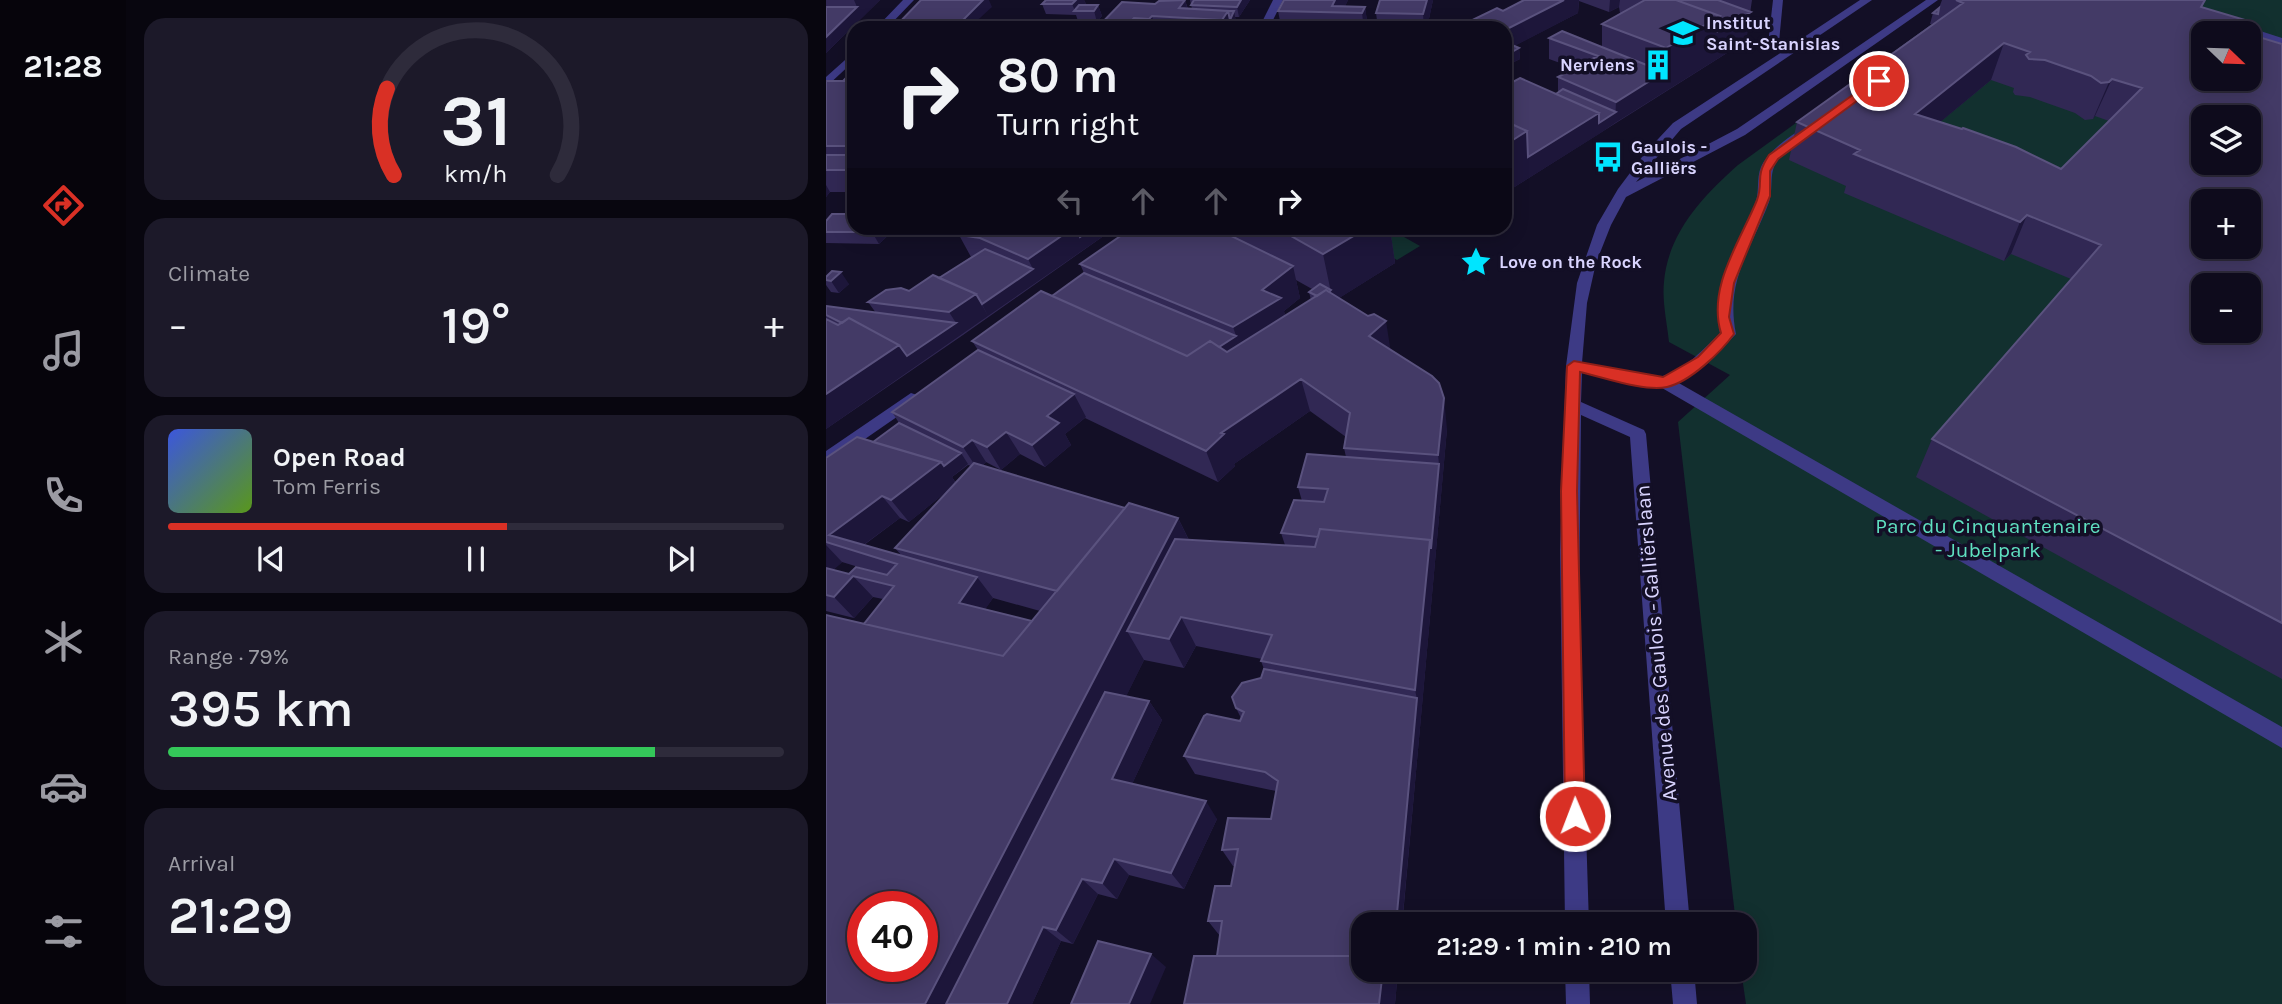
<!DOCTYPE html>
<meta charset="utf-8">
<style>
:root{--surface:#0e0b1c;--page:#1c1929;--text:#f1f3f6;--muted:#9b9ba3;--line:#2e2b3b;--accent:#d93025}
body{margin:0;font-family:Karla,sans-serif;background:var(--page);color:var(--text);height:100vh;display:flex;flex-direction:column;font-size:26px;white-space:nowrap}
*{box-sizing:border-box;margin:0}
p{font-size:23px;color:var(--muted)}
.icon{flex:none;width:38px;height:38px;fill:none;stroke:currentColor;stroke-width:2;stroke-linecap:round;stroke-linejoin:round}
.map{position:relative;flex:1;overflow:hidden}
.sheet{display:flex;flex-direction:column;gap:18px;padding:18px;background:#08060f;width:700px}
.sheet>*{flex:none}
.guide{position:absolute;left:21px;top:21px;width:665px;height:214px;border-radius:21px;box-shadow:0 4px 18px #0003,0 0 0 2px var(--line);background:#0e0b1c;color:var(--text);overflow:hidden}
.needle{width:46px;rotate:113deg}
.tools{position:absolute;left:1365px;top:21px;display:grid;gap:14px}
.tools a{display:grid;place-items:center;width:70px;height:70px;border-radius:14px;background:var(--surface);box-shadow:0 4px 18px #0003,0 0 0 2px var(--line);font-size:35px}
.speed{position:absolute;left:21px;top:891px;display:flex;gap:14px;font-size:35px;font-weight:700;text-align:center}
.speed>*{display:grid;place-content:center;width:91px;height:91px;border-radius:50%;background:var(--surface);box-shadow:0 4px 18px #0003,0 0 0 2px var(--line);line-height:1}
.speed .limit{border:10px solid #d22;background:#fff;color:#111}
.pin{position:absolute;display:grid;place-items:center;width:60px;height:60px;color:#fff;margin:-30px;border:4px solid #fff;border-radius:50%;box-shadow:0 2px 7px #0007}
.me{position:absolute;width:77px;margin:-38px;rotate:359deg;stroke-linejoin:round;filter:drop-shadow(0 0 5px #0008)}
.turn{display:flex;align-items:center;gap:24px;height:147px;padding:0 35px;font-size:32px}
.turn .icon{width:91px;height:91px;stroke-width:2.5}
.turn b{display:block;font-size:49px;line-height:60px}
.lanes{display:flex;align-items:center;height:66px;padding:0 35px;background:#0003;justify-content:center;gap:35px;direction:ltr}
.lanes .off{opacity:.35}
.big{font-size:52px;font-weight:600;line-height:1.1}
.sheet .card{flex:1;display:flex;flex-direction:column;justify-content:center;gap:10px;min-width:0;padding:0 24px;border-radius:21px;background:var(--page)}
.sheet .dial{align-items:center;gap:0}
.dial svg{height:182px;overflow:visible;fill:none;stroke:var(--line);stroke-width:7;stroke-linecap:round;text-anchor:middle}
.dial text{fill:var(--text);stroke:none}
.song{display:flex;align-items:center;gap:21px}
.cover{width:84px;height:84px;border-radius:10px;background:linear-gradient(135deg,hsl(230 70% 55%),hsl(90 70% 35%))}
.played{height:7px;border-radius:4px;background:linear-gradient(90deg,var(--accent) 55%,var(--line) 55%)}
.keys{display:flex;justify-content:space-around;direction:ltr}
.heat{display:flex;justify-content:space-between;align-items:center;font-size:38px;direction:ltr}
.charge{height:10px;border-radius:5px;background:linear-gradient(90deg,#34c759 79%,var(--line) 0)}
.trip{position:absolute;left:525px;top:912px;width:406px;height:70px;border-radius:21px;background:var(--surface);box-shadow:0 4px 18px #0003,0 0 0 2px var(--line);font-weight:600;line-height:70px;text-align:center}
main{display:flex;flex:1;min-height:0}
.dock{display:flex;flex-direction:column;width:126px;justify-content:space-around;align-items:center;background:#06040b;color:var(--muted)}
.dock .icon{width:49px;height:49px}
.dock .on{color:var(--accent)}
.dock b{font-size:32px;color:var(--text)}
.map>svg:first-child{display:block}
.green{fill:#12302f;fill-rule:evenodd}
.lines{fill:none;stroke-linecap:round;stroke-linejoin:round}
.minor{fill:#3d3a85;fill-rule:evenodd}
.wall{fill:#312854;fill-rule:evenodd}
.shaded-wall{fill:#1d163a}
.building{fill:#433a66;stroke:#5a527e;stroke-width:2;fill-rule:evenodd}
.route{fill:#d93025;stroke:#8d1f18;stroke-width:2}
.labels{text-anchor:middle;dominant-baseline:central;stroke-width:7;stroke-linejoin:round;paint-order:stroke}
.far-poi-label{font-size:18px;font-weight:bold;fill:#d9d4ff;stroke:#130f26;text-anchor:start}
.park-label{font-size:21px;fill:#5fe0c0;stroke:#130f26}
.street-label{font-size:21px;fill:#d9d4ff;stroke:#130f26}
</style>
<main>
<nav class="dock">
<b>21:28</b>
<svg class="icon on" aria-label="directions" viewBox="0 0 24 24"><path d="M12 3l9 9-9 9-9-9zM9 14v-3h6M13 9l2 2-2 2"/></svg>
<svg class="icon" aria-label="music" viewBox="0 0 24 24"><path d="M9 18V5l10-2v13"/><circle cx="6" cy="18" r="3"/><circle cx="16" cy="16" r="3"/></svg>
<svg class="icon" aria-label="phone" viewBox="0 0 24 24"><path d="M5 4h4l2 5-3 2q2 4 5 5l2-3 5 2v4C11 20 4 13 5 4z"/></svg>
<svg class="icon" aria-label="climate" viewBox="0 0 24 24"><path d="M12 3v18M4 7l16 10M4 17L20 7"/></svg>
<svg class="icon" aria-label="car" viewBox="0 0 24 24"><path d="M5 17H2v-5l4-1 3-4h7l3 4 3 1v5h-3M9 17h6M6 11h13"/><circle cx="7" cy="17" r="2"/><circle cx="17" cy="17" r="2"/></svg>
<svg class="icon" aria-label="filters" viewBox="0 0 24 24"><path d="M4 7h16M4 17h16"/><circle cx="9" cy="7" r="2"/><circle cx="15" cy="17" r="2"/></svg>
</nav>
<section class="sheet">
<div class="card dial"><svg viewBox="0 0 100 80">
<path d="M14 69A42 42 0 1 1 86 69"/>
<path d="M14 69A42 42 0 0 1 11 31" stroke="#d93025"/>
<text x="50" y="56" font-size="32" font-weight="700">31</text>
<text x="50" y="72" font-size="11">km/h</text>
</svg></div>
<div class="card"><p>Climate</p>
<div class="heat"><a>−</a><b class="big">19°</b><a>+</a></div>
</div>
<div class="card">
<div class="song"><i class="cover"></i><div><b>Open Road</b><p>Tom Ferris</p></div></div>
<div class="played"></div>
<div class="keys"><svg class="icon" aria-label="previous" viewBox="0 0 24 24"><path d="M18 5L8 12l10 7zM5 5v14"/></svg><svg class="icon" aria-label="pause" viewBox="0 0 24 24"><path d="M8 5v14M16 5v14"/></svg><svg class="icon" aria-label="next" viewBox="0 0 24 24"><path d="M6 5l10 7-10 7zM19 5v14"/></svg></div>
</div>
<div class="card"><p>Range · 79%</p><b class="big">395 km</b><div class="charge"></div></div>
<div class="card"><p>Arrival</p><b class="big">21:29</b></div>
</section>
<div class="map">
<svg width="1456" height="1004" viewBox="0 0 1456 1004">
<rect width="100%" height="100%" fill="#130f26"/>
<path class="green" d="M1139,0H1456V1004H920L915,970H919V924H910L852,422L904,375L843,342C841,322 836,302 838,282C842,233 877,196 912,165ZM1377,33H1423V79H1377ZM1377,117H1423V163H1377ZM1377,201H1423V247H1377ZM1377,285H1423V331H1377Z
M516,228H562L594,246L571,260Z"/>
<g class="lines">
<path class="minor" d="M77,0H88L61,28H50Z
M447,0H457L443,28H433Z
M947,0H957L953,42L963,47L1034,0H1046L855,129L810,182L911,129L1100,0H1112L919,135L800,197L785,225L770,263L761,303L756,363L826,378C853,376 876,351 894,333C885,284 910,247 929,204C934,192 930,179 935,167C941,152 975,124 990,126V132C977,140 961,148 952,160C942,172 948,188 943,202C925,250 899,280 910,334L881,364L851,382L1456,727V748L836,388H826L756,373L755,402L818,430L820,434L864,924H840L804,437L755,415L753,612L763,924H739L734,550L740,366L751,283L771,225L792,189L819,153L847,123L956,52L942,44Z
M1394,18L1456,38V45L1390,23L1389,21Z
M28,52V61L0,87V77Z
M85,393L91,395L93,399L91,403L0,466V451Z
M739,970H763L764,1004H740Z
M844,970H868L871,1004H847Z"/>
</g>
<path class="wall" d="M0,0H54L0,53Z
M220,0H258L260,4L259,5H272L276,16L271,22L252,21L250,15L220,14L216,4Z
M359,0L362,9H366L364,0H424L413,17H409L410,22L408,28H271L329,4Z
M458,0H522L519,6L539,7L542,28H450L454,21L452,11Z
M607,0L601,28H552L550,13Z
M698,0H926L920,41L679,193V82L683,84L730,94L732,92V77L748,68L723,59V38L776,47V24L795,13H794L793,7L783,12L753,1L752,13L688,46L693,48L694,59L686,63L679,60V28L677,11Z
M1116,0H1379L1376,8L1419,20L1413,31L1456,44V679L1090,477L1106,439L1245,279L1185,254L1178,261L1018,193L1020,186L963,160L971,122L1106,24H1104L1107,13L1113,8ZM1165,80L1188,88L1187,92L1189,95L1204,97L1249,113L1259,120L1267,119L1269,116L1283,121L1235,169L1114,122Z
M28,70V192H4L0,197V81H17Z
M0,221L70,228L53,244L0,243Z
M289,228L137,335L0,429V306L50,313L42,302L83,291L113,278L145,257L133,235Z
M306,228H564L569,263L513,298L564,349L621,429L569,1004H358L391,956L394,936L382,921L405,886L409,866H407L396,850L445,819L450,791L369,774L358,756L414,721L415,718L410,708L435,678L438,669L435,661L436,659L370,646L358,668L318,660L300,696L323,701L336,720L306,784L391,819L358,889L303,875L291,899L272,894L247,944L235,941L206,1004H0L38,624L57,599L47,597L28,618L0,611V458L47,442L73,423L66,412L152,350L146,341L226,296L258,273L254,264ZM470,280L486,289L483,292L485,300L459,316L458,311L474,298ZM484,411L520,437L518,448L520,457L472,487L476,501L455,533L459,545L363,540L352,518L299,508L156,466L160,462L175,470L194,454L219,467L245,445L239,434L259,418L392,482L409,466L408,464ZM142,465L145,466L130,483L126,477ZM125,488L69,548L75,555L38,545L74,518L83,522ZM16,562L39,569L23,574L7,570ZM167,598L214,611L206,621L159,609Z
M0,277L23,284L13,293L5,292L0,285Z"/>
<path class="shaded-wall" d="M28,0H54L0,53V37L31,7Z
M157,0H163L166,7L143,28H134L133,24Z
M250,0H258L260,4L254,11H249L246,4Z
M359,0L364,18L353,8Z
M415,0H424L413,17L411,7Z
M509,0H522L516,13L506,6Z
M601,0H607L601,28H598L597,14Z
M738,0H753L752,13L681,50L679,49V30Z
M784,0H794L793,7L783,12Z
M272,5L276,16L271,22L268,11Z
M539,7L542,28H538L536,13Z
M402,11H408L410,22L408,28H398L396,20Z
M925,12L920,41L789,123L790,102L838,72L840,48L894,16Z
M326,16L329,28H326L323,19Z
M308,18L311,28H299V27Z
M1178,43L1165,80L1078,152L1089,114Z
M693,48L694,59L686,63V52Z
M1286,79L1269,116L1267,119L1283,82Z
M790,112L789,123L773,134V123Z
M773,113V134L679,193V145L701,131Z
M0,185L4,192L0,197Z
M1201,215L1185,254L1178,261L1194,222Z
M51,228H70L53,244L46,232Z
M247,228H289L162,316L156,304L207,269L202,259Z
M379,228H402L406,242Z
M541,228H564L569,263L507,302L497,254Z
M467,266L474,298L458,311L463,330L418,359L407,327L436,290Z
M15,272L23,284L13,293L5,281Z
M150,294L162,316L0,429V394L73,345L130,323L123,312Z
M560,321L565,353L543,336Z
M410,336L418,359L364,365Z
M475,379L484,411L408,464L409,466L392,482L380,451L395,433Z
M248,394L260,417L239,434L245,445L219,467L206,445L221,416Z
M618,398L621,429L595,717L589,690L604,540L613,464L612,455Z
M180,432L194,454L175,470L161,447Z
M146,440L160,462L152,470L137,447Z
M135,453L142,464L126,477L130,484L83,522L65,500L115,462Z
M56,496L74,518L29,551L3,535Z
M352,518L370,555L301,631L318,660L149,1004H99Z
M0,545L16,562L0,577Z
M27,576L47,597L28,618L8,597Z
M151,577L167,598L150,623L133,603Z
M355,617L370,646L358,668L343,639Z
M591,698L595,717L576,924H570Z
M323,701L336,720L300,797L286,779Z
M380,801L391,819L358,889L345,873Z
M288,859L303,875L291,899L276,883Z
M256,879L272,894L247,944L230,930Z
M217,927L235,941L206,1004H181Z
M325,954L340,967L324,1004H303Z
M557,970H572L569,1004H553Z"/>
<path class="building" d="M95,0H157L133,24H137L134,28H68Z
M220,0H250L246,4H216Z
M359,0L353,8L402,11L396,20L326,16L323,19L308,18L299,27L271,28L296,2L329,4L333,1Z
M368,0H415L411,7L365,5Z
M458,0H509L506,6L539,7L536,13L452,11Z
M554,0H601L597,14L550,13Z
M698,0H738L679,30V28H630L671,8L677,11Z
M819,0H850L894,16L840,48L776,24Z
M850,0H892L925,12L892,31L894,16Z
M1130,0H1379L1375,7L1419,20L1410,30L1421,33H1377V79H1423V34L1456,44V623L1106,439L1275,245L1201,215L1194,222L1028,154L1034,150L971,122L1137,3ZM1178,43L1204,52L1200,55L1203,59L1219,60L1265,76L1275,83L1283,82L1286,79L1316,88L1235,169L1190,147L1137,128L1136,129L1089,114ZM1377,117H1423V163H1377ZM1377,201H1423V247H1377ZM1377,285H1423V331H1377Z
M253,5H272L268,11H248Z
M0,7H31L0,37Z
M1113,8L1112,14L1107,13Z
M402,11H408L404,20Z
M454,21L516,22L513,28H450Z
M568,23L598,24V28H567Z
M736,31L838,72L790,102L732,77L772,56L723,38Z
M686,45L693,48L686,52L679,49V48Z
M28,70V81H17Z
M694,78L773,113L702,157L701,131L679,121V99L685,96L679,93V82L683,84Z
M0,81H28V146H0Z
M737,89L790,112L773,123V113L730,94Z
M679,121L701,131L679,145Z
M0,155H28V170H0Z
M6,214H28V228H51L46,232H0V221Z
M145,228H247L202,259L154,238L133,235Z
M250,228H267L254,237Z
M306,228H389L467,266L436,290L455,298L407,327L254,264Z
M451,228H541L497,254Z
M159,249L207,269L156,304L150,294L113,278Z
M6,271L15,272L5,281L0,280V277Z
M258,273L410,336L393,347L384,341L361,356L226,296Z
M107,275L150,294L123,312L42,302L60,290L75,288L83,291Z
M494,284L505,290L503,292L500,290L491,296L483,292Z
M500,290L542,316L548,314L560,321L543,336L606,376L613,383L618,398L612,455L518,448L524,413L475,379L395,433L398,434L380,451L146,341L215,291L361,356L384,341L401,352Z
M0,306L130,323L81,356L73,345L23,318L16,323L0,315Z
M23,318L73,345L0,394V319L12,325Z
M152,350L248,394L221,416L233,423L206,445L180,432L161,447L146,440L137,447L66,412Z
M73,423L135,453L118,466L115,462L47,442Z
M31,437L115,462L65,500L56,496L3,535L151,577L133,603L206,621L177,656L38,624L68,586L27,576L8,597L0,595V568L23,574L30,567L61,575L71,564L0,542V458Z
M481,454L613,464L605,549L604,540L494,529L492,537L455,533L468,500L498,502L502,489L472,487Z
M148,463L299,508L231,591L69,548Z
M303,503L352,518L99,1004H0V615L177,656ZM37,906H96V966H37Z
M494,529L604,540L589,690L435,661L446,635L355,617L343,639L301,631L349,539L489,547Z
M438,669L591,698L570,924H537V956H391L396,921H382L389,886H405L412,849L396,850L402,818L445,819L452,781L439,772L358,756L378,716L381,714L414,721L418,712L410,708L406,697L416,683L435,678Z
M279,692L323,701L286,779L380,801L345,873L288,859L276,883L256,879L230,930L217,927L181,1004H120Z
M272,941L325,954L303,1004H245Z
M368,956H537V970H557L553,1004H358Z"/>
<path class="route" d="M1049,79L1058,81L952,159L944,171V196L908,283L903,317L908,334C895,352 864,382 841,387C818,392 777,377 754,372L751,491L759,816L756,823L749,826L742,823L739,816L735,491L741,366L748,361L837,377L872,357L895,333C881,287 914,242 931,200C938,181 928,178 943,155Z"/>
<defs>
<g id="school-bare" transform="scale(2.415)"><path d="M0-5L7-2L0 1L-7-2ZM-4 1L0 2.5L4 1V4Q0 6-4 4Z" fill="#00e5ff" stroke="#130f26" stroke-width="2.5" paint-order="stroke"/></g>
<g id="building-bare" transform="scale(2.415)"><path d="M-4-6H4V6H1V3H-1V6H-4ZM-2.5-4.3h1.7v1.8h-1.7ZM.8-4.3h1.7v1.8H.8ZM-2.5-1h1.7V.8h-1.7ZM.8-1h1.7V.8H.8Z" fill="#00e5ff" stroke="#130f26" stroke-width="2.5" paint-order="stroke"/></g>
<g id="bus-bare" transform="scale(2.415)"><path d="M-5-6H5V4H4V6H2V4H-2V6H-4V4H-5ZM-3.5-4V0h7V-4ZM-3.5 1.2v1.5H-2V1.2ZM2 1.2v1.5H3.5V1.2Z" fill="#00e5ff" stroke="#130f26" stroke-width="2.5" paint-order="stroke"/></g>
<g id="sight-bare" transform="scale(2.415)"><path d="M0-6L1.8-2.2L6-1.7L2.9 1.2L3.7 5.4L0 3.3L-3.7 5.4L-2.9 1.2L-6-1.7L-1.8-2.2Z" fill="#00e5ff" stroke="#130f26" stroke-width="2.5" paint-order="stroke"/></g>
</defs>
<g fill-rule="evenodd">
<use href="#school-bare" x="857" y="33"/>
<use href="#building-bare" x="832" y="65"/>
<use href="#bus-bare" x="782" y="157"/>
<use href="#sight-bare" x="650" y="262"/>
</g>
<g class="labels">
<g class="far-poi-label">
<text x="880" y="23">Institut<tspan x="880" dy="21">Saint-Stanislas</tspan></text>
<text x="809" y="65" text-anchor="end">Nerviens</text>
<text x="805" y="147">Gaulois -<tspan x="805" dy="21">Galliërs</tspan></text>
<text x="673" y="262">Love on the Rock</text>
</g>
<g class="park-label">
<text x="1162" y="526">Parc du Cinquantenaire<tspan x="1162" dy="24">- Jubelpark</tspan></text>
</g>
<g class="street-label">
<text transform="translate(830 643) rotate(-95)">Avenue des Gaulois - Galliërslaan</text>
</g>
</g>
</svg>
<div class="tools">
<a><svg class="needle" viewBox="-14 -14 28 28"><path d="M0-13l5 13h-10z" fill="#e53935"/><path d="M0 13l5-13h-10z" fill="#9b9ba3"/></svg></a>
<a><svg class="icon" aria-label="layers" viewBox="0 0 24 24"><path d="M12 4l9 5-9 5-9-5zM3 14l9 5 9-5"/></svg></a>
<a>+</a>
<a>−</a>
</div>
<div class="speed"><div class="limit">40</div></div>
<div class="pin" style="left:1053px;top:81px;background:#d93025"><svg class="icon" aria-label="arrive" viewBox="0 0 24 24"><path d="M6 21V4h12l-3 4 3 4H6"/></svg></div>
<svg class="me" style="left:749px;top:816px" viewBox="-20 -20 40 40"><circle r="17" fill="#d93025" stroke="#fff" stroke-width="3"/><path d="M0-11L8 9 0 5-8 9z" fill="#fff"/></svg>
<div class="trip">21:29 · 1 min · 210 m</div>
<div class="guide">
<div class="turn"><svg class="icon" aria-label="right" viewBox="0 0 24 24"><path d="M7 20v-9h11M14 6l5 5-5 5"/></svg><div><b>80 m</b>Turn right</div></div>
<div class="lanes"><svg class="icon off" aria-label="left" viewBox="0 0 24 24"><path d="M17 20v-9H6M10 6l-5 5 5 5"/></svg><svg class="icon off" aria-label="ahead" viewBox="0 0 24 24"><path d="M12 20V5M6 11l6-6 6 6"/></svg><svg class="icon off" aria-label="ahead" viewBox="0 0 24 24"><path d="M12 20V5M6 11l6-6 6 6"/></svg><svg class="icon" aria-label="right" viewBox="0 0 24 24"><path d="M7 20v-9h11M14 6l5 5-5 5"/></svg></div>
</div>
</div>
</main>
